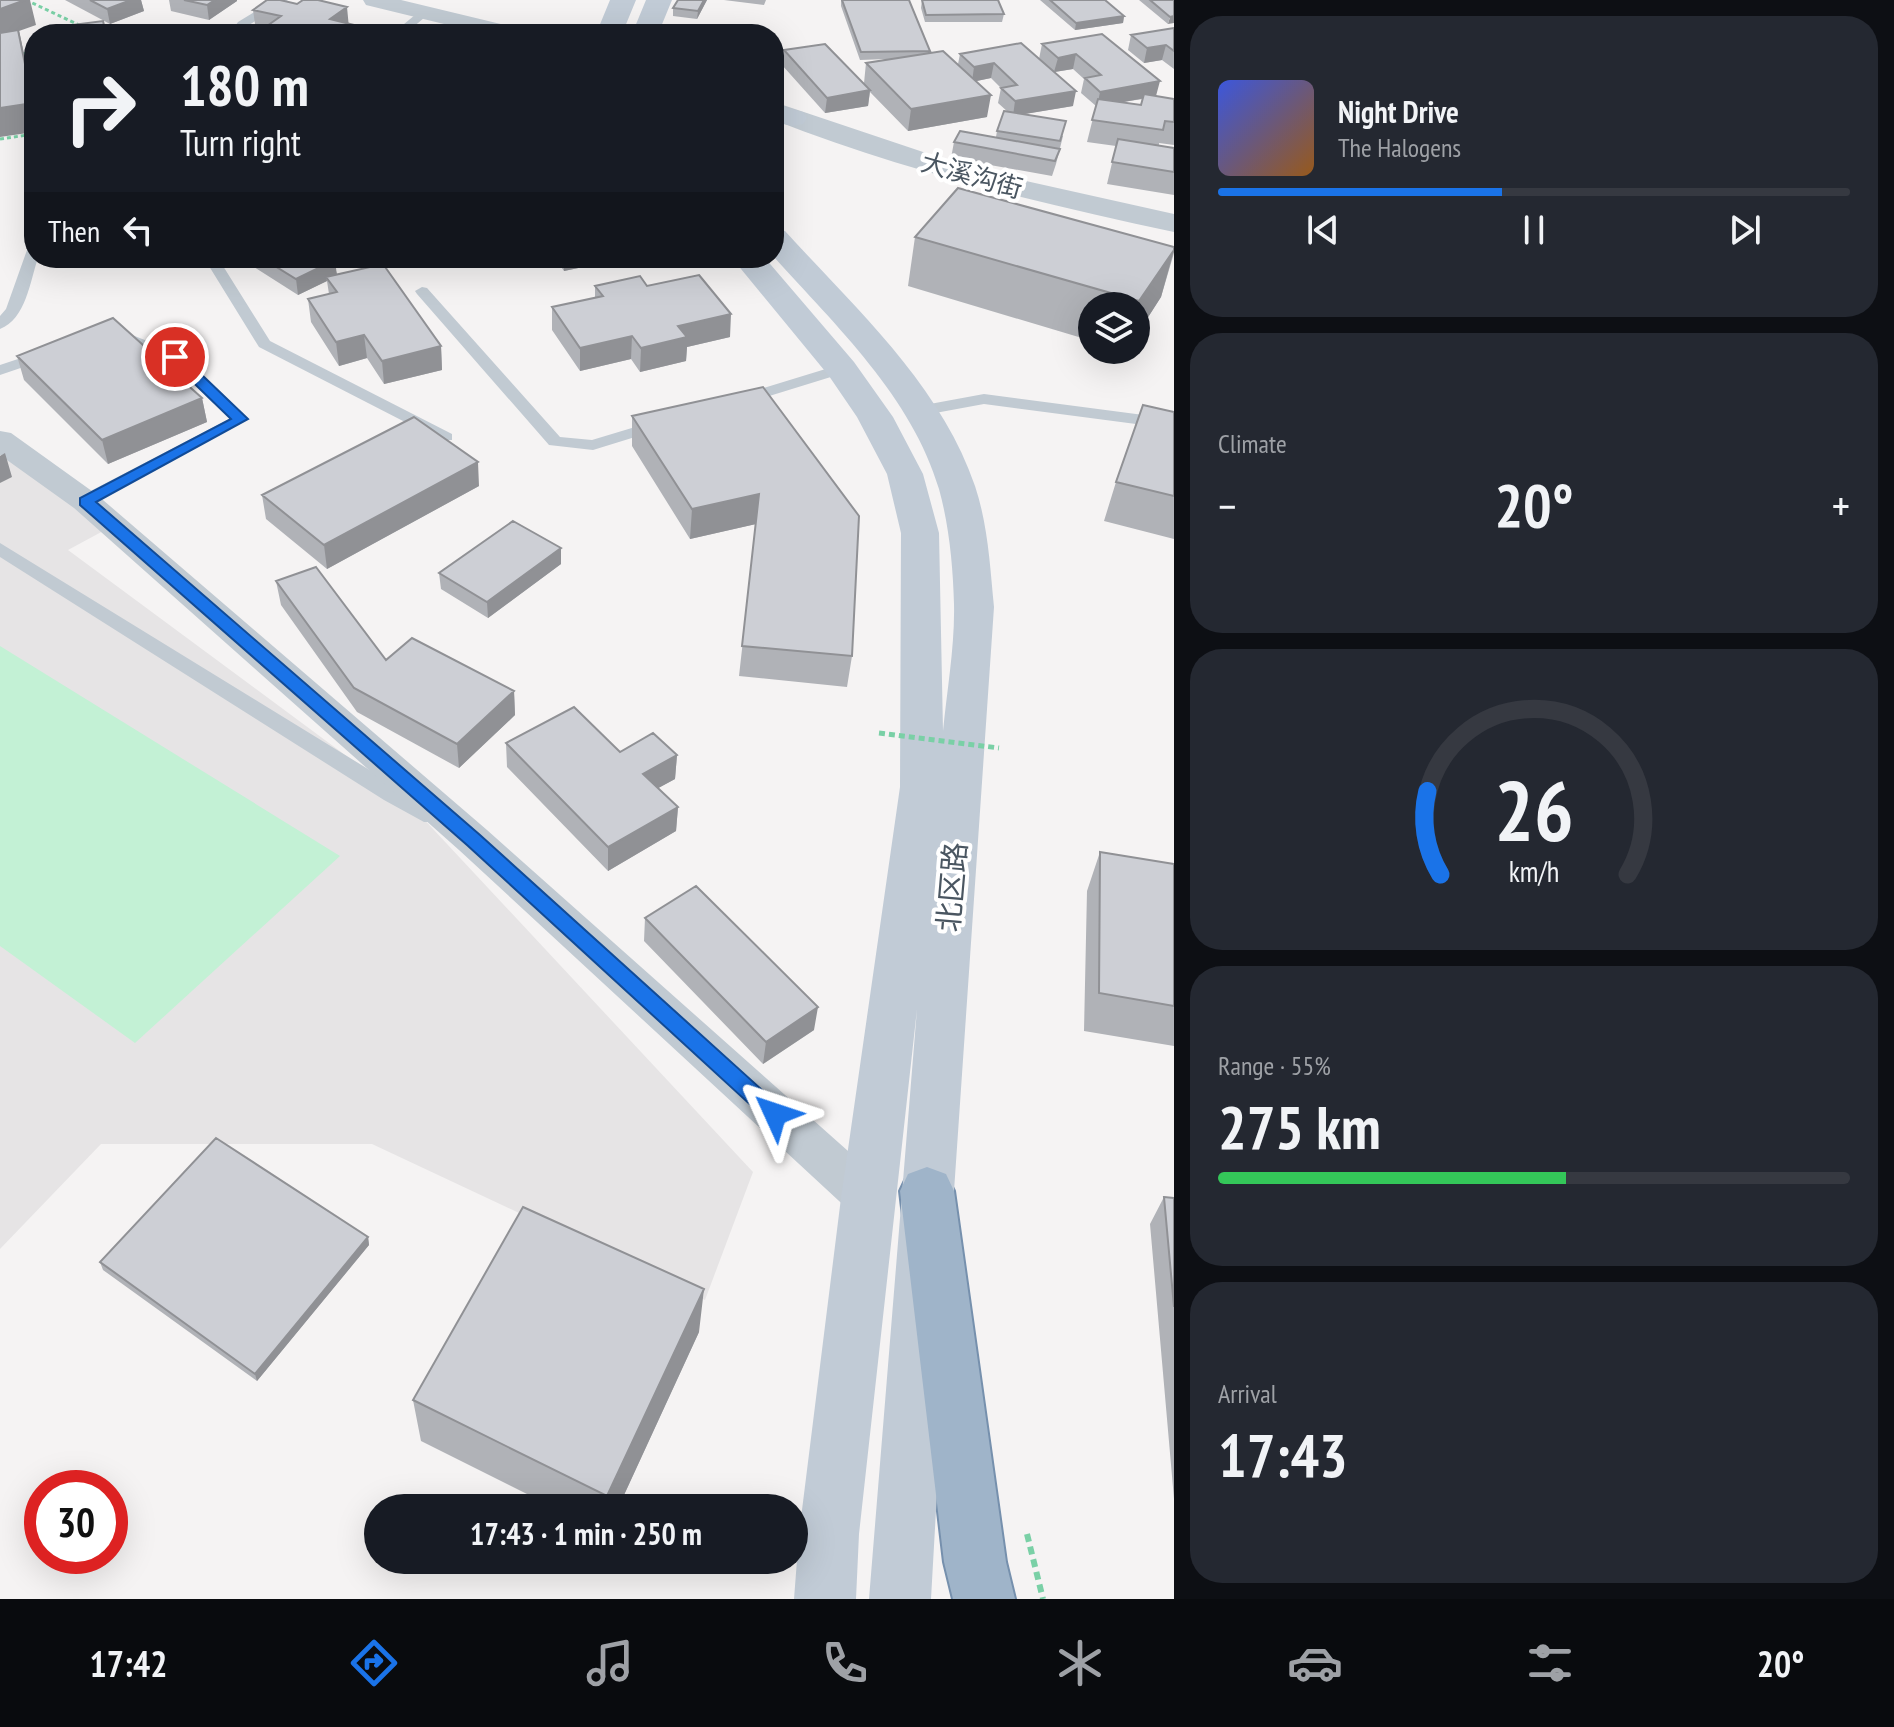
<!DOCTYPE html>
<meta charset="utf-8">
<style>
:root{--surface:#171b24;--page:#242831;--text:#f1f3f6;--muted:#9ea1a6;--line:#363941;--accent:#1a73e8}
body{margin:0;font-family:"PT Sans Narrow","Noto Sans SC",sans-serif;background:var(--page);color:var(--text);height:100vh;display:flex;flex-direction:column;font-size:30px;white-space:nowrap}
*{box-sizing:border-box;margin:0}
p{font-size:26px;color:var(--muted)}
.icon{flex:none;width:44px;height:44px;fill:none;stroke:currentColor;stroke-width:2;stroke-linecap:round;stroke-linejoin:round}
.map{position:relative;flex:1;overflow:hidden}
.drawer{display:flex;flex-direction:column;gap:16px;padding:16px;background:#0d0f14;width:720px}
.drawer>*{flex:none}
.banner{position:absolute;left:24px;top:24px;width:760px;height:244px;border-radius:32px;box-shadow:0 8px 32px #0002;background:#171b24;color:var(--text);overflow:hidden}
.controls{position:absolute;left:1078px;top:292px;display:grid;gap:16px}
.controls a{display:grid;place-items:center;width:72px;height:72px;border-radius:50%;background:var(--surface);box-shadow:0 8px 32px #0002;font-size:40px}
.speed{position:absolute;left:24px;top:1470px;display:flex;gap:16px;font-size:40px;font-weight:700;text-align:center}
.speed>*{display:grid;place-content:center;width:104px;height:104px;border-radius:50%;background:var(--surface);box-shadow:0 8px 32px #0002;line-height:1}
.speed .limit{border:12px solid #d22;background:#fff;color:#111}
.pin{position:absolute;display:grid;place-items:center;width:68px;height:68px;color:#fff;margin:-34px;border:4px solid #fff;border-radius:50%;box-shadow:0 2px 8px #0007}
.me{position:absolute;width:88px;margin:-44px;rotate:312deg;stroke-linejoin:round;filter:drop-shadow(0 0 6px #0008)}
.turn{display:flex;align-items:center;gap:28px;height:168px;padding:0 24px;font-size:36px}
.turn .icon{width:104px;height:104px;stroke-width:2.5}
.turn b{display:block;font-size:56px;line-height:68px}
.then{display:flex;align-items:center;height:76px;padding:0 24px;background:#0003;gap:16px;font-size:30px}
.big{font-size:60px;font-weight:600;line-height:1.1}
.drawer .card{flex:1;display:flex;flex-direction:column;justify-content:center;gap:12px;min-width:0;padding:0 28px;border-radius:32px;background:var(--page)}
.drawer .dial{align-items:center;gap:0}
.dial svg{height:208px;overflow:visible;fill:none;stroke:var(--line);stroke-width:7;stroke-linecap:round;text-anchor:middle}
.dial text{fill:var(--text);stroke:none}
.song{display:flex;align-items:center;gap:24px}
.cover{width:96px;height:96px;border-radius:12px;background:linear-gradient(135deg,hsl(230 70% 55%),hsl(30 70% 35%))}
.played{height:8px;border-radius:4px;background:linear-gradient(90deg,var(--accent) 45%,var(--line) 45%)}
.keys{display:flex;justify-content:space-around;direction:ltr}
.heat{display:flex;justify-content:space-between;align-items:center;font-size:44px;direction:ltr}
.charge{height:12px;border-radius:6px;background:linear-gradient(90deg,#34c759 55%,var(--line) 0)}
.trip{position:absolute;left:364px;top:1494px;width:444px;height:80px;border-radius:40px;background:var(--surface);box-shadow:0 8px 32px #0002;font-weight:600;line-height:80px;text-align:center}
.tab-bar{display:flex;height:128px;justify-content:space-around;align-items:center;background:#090b0e;color:var(--muted)}
.tab-bar .icon{width:56px;height:56px}
.tab-bar .current{color:var(--accent)}
.tab-bar b{font-size:36px;color:var(--text)}
main{display:flex;flex:1;min-height:0}
.map>svg:first-child{display:block}
.education{fill:#e6e4e5}
.green{fill:#c3f1d5}
.lines{fill:none;stroke-linecap:round;stroke-linejoin:round}
.trunk-casing{stroke:#7690ad;stroke-width:4}
.path-far1{stroke:#7ad0a6;stroke-width:3;stroke-dasharray:4 3;stroke-linecap:butt}
.path{stroke:#7ad0a6;stroke-width:6;stroke-dasharray:8 5;stroke-linecap:butt}
.service{fill:#c1cad2;fill-rule:evenodd}
.minor{fill:#c1cad2;fill-rule:evenodd}
.tertiary{fill:#c1cad2;fill-rule:evenodd}
.secondary{fill:#c1cbd6;fill-rule:evenodd}
.trunk{fill:#9fb4c9;fill-rule:evenodd}
.path-bridge{stroke:#7ad0a6;stroke-width:5;stroke-dasharray:6 4;stroke-linecap:butt}
.wall{fill:#b0b2b7;fill-rule:evenodd}
.shaded-wall{fill:#909195}
.building{fill:#cdcfd5;stroke:#909195;stroke-width:2}
.route{fill:#1a73e8;stroke:#114b97;stroke-width:2}
.labels{text-anchor:middle;dominant-baseline:central;stroke-width:8;stroke-linejoin:round;paint-order:stroke}
.far-street-label{font-size:26px;fill:#4a5661;stroke:#fff}
.street-label{font-size:30px;fill:#4a5661;stroke:#fff}
</style>
<main>
<div class="map">
<svg width="1174" height="1599" viewBox="0 0 1174 1599">
<rect width="100%" height="100%" fill="#f5f3f3"/>
<path class="education" d="M0,449L105,530L68,550L406,800L753,1172L705,1300L372,1144H101L0,1249Z"/>
<path class="green" d="M0,646L340,856L135,1043L0,946Z"/>
<g class="lines">
<g class="trunk-casing">
<path id="trunk" d="M927,1167L946,1174L954,1191L1006,1562L1015,1599H953L944,1562L900,1191L908,1174Z"/>
</g>
<path class="path-far1" d="M26,0L83,27
M21,54L34,52
M0,139L34,134"/>
<path class="path" d="M1027,1534L1043,1599"/>
<path class="service" d="M274,0H288L246,27L242,34H230L238,22Z
M421,10L431,12L405,34H392Z
M34,246V258H38C30,281 26,319 0,329V316L6,309L27,250Z
M204,258H218L270,341L452,434V440H440L259,347Z
M422,287L427,288L560,437L592,440L655,421L663,426L661,429L593,450L549,445L417,294L415,291Z
M117,329L180,354L249,419L85,506L79,505L77,501L79,497L231,418L170,360L112,337V331Z
M42,351L50,356L47,359L0,375V365Z
M842,364L850,369L847,372L743,404L735,399L737,396Z
M984,394L1174,419V429L984,404L919,416L911,411L919,406Z
M0,543L438,812L441,817L438,822H424L384,800L0,557Z"/>
<path class="minor" d="M363,0H401L521,29L524,34H485L366,5Z
M0,431L11,433L96,494L487,830L884,1183L891,1198L884,1213L868,1219L852,1213L459,850L74,508L0,455Z"/>
<path class="tertiary" d="M774,102L932,155L1026,181L1174,214V232C1038,203 904,171 774,120Z"/>
<path class="secondary" d="M610,0H636L622,34H596Z
M646,0H672L658,34H632Z
M774,105L803,112L807,118L803,124L793,126L774,122Z
M774,229L785,231C855,308 941,385 975,486C988,525 990,566 994,607L954,1191L931,1599H869L917,1009L859,1534L856,1599H794L799,1534L841,1198L900,787L901,533L887,474L857,417L829,376L732,258H765L854,362L893,417L923,474L939,533L943,731C947,690 955,645 954,604C953,566 949,525 939,489C912,397 836,326 774,257Z"/>
<use href="#trunk" class="trunk"/>
<path class="path-bridge" d="M879,733L999,748"/>
</g>
<path class="wall" d="M65,0H141L144,11L110,24Z
M169,0H237V1L209,20L171,11Z
M678,0H707L697,19L673,16V8Z
M724,0H766L764,5Z
M841,0H909L930,53L958,64L960,54L1039,59L1042,44L1102,34L1156,96L1174,99V145L1159,143V146L1174,148V195L1107,184L1116,146L1087,142L1096,106L1081,93L1084,79L1073,69L1055,72L1073,106L1024,114L1063,136L1056,164L1052,176L951,158L954,142L996,137L997,131L1008,112L998,103L1001,88L991,78L976,81L987,117L908,131L870,92L868,106L825,113L782,65L784,50L864,83L866,63L887,59L860,60L841,6ZM1143,99L1141,105L1122,102Z
M922,0L1004,14L1002,22H925L921,8Z
M1040,0H1105L1124,16L1123,23L1075,30Z
M1139,0H1174L1168,24Z
M253,10L348,24L363,34H257L259,32L256,31Z
M1174,28V69L1162,60L1144,63L1128,50L1131,35Z
M915,237L1174,247V253L1161,297L1136,336V306H1092V341L908,286Z
M240,258H332L337,274L441,346L442,370L384,384L367,358L339,366L311,322L308,299L329,294L327,281L298,295Z
M555,258H626L564,271Z
M595,286H647L730,337L687,347L686,361L640,372L631,359L580,371L552,330V307L595,298Z
M17,356L202,398L207,422L108,464L24,380Z
M763,387L852,656L847,687L739,676L756,524L690,539L632,446V416Z
M1174,412V539L1104,521L1116,482Z
M479,486L327,569L266,519L262,495Z
M561,548V564L488,618L441,589L439,573Z
M276,581L386,660L514,691L515,715L459,768L357,712L281,605Z
M506,743L677,755L675,779L658,788L678,807L676,831L608,871L507,767Z
M1100,852L1174,864V1046L1084,1031L1087,891Z
M645,918L814,1030L763,1064L644,941Z
M1164,1197L1174,1198V1499L1150,1224Z
M368,1237L369,1245L257,1381L103,1270L100,1262Z
M699,1332L618,1508H555L421,1441L413,1400Z"/>
<path class="shaded-wall" d="M25,0H30L36,25L19,31L34,101V132L0,137V9Z
M131,0H141L144,11L110,24L107,9Z
M215,0H237V1L209,20L207,5Z
M704,0H707L697,19L698,11Z
M347,7L349,28L330,19Z
M1124,16L1123,23L1075,30L1076,23Z
M1174,16V23L1168,24L1170,17Z
M362,27L363,34H352Z
M1166,45L1162,60L1144,63L1147,48Z
M1076,54L1073,69L1054,72L1058,58Z
M994,63L991,78L972,82L974,67Z
M1160,81L1156,96L1097,107L1100,92Z
M870,90L868,106L825,113L827,98Z
M1076,91L1073,106L1013,116L1015,101Z
M991,95L987,117L908,131L911,109Z
M1174,250L1161,297L1136,336V313L1139,301Z
M86,258H129L87,265Z
M564,258H626L564,271Z
M335,260L337,276L326,277L327,281L298,295L296,279Z
M731,314L730,337L687,347L686,361L640,372L641,348L678,326Z
M364,335L367,358L339,366L336,342Z
M632,336L631,359L580,371V348Z
M441,346L442,370L384,384L382,361Z
M202,398L207,422L108,464L102,440Z
M5,453L12,477L0,483V456Z
M478,462L479,486L327,569L324,545Z
M759,494L756,524L690,539L692,509Z
M561,548V564L488,618L487,602Z
M514,691L515,715L459,768L457,744Z
M677,755L675,779L642,797L643,774Z
M678,807L676,831L608,871V847Z
M818,1007L814,1030L763,1064L766,1042Z
M368,1237L369,1245L257,1381L255,1374Z
M704,1289L699,1332L618,1508H607V1496Z"/>
<path class="building" d="M0,0H25L0,9Z
M90,0H131L107,9Z
M184,0H215L207,5Z
M267,0H280L297,4L303,0H318L347,7L330,19L362,27L352,34L257,33L281,16L253,10Z
M678,0H704L698,11L673,8Z
M842,0H909L930,51L861,52Z
M922,0H998L1004,14L926,15Z
M1050,0H1105L1124,16L1076,23Z
M1150,0H1174V16L1170,17Z
M103,21L106,34H58L56,27Z
M1174,28V51L1166,45L1147,48L1131,35Z
M18,30L33,103L0,108V33Z
M1102,34L1160,81L1100,92L1085,78L1101,75L1076,54L1058,58L1042,44Z
M1021,43L1076,91L1015,101L1001,88L1017,85L994,63L974,67L960,54Z
M825,44L870,90L827,98L784,50Z
M943,51L991,95L911,109L866,63Z
M1144,94L1174,99V122L1165,121L1163,130L1092,120L1098,99L1141,105Z
M1004,111L1066,121L1060,141L997,131Z
M960,131L1060,149L1055,161L954,142Z
M1118,139L1174,148V172L1112,162Z
M958,188L1174,247V250L1139,301L915,237Z
M262,258H332L335,260L296,279Z
M383,264L441,346L382,361L364,335L336,342L308,299L337,292L326,277Z
M699,275L731,314L678,326L687,337L641,348L632,336L580,348L552,307L603,296L595,286L640,276L647,286Z
M113,318L202,398L102,440L17,356Z
M763,387L859,516L852,656L742,646L759,494L692,509L632,416Z
M1143,405L1174,412V496L1116,482Z
M414,417L478,462L324,545L262,495Z
M513,521L561,548L487,602L439,573Z
M316,567L386,660L412,638L514,691L457,744L354,688L276,581Z
M574,707L620,752L653,733L677,755L643,774L678,807L608,847L506,743Z
M1100,852L1174,864V1006L1099,993Z
M696,886L818,1007L766,1042L645,918Z
M216,1138L368,1237L255,1374L100,1262Z
M1164,1197L1174,1198V1307Z
M523,1207L704,1289L607,1496L413,1400Z"/>
<path class="route" d="M175,353L180,354L248,419L96,502L480,835L782,1108L785,1114L782,1120L775,1123L767,1120L467,845L80,505V498L231,419L170,360V354Z"/>
<g class="labels">
<g class="far-street-label">
<text transform="translate(972 175) rotate(16)">大溪沟街</text>
</g>
<g class="street-label">
<text transform="translate(951 887) rotate(-85)">北区路</text>
</g>
</g>
</svg>
<div class="controls">
<a><svg class="icon" aria-label="layers" viewBox="0 0 24 24"><path d="M12 4l9 5-9 5-9-5zM3 14l9 5 9-5"/></svg></a>
</div>
<div class="speed"><div class="limit">30</div></div>
<div class="pin" style="left:175px;top:357px;background:#d93025"><svg class="icon" aria-label="arrive" viewBox="0 0 24 24"><path d="M6 21V4h12l-3 4 3 4H6"/></svg></div>
<svg class="me" style="left:775px;top:1114px" viewBox="-20 -20 40 40"><path d="M0-17L14 15 0 8-14 15z" fill="#1a73e8" stroke="#fff" stroke-width="4"/></svg>
<div class="trip">17:43 · 1 min · 250 m</div>
<div class="banner">
<div class="turn"><svg class="icon" aria-label="right" viewBox="0 0 24 24"><path d="M7 20v-9h11M14 6l5 5-5 5"/></svg><div><b>180 m</b>Turn right</div></div>
<div class="then">Then<svg class="icon" aria-label="left" viewBox="0 0 24 24"><path d="M17 20v-9H6M10 6l-5 5 5 5"/></svg></div>
</div>
</div>
<section class="drawer">
<div class="card">
<div class="song"><i class="cover"></i><div><b>Night Drive</b><p>The Halogens</p></div></div>
<div class="played"></div>
<div class="keys"><svg class="icon" aria-label="previous" viewBox="0 0 24 24"><path d="M18 5L8 12l10 7zM5 5v14"/></svg><svg class="icon" aria-label="pause" viewBox="0 0 24 24"><path d="M8 5v14M16 5v14"/></svg><svg class="icon" aria-label="next" viewBox="0 0 24 24"><path d="M6 5l10 7-10 7zM19 5v14"/></svg></div>
</div>
<div class="card"><p>Climate</p>
<div class="heat"><a>−</a><b class="big">20°</b><a>+</a></div>
</div>
<div class="card dial"><svg viewBox="0 0 100 80">
<path d="M14 69A42 42 0 1 1 86 69"/>
<path d="M14 69A42 42 0 0 1 9 37" stroke="#1a73e8"/>
<text x="50" y="56" font-size="32" font-weight="700">26</text>
<text x="50" y="72" font-size="11">km/h</text>
</svg></div>
<div class="card"><p>Range · 55%</p><b class="big">275 km</b><div class="charge"></div></div>
<div class="card"><p>Arrival</p><b class="big">17:43</b></div>
</section>
</main>
<nav class="tab-bar">
<b>17:42</b>
<svg class="icon current" aria-label="directions" viewBox="0 0 24 24"><path d="M12 3l9 9-9 9-9-9zM9 14v-3h6M13 9l2 2-2 2"/></svg>
<svg class="icon" aria-label="music" viewBox="0 0 24 24"><path d="M9 18V5l10-2v13"/><circle cx="6" cy="18" r="3"/><circle cx="16" cy="16" r="3"/></svg>
<svg class="icon" aria-label="phone" viewBox="0 0 24 24"><path d="M5 4h4l2 5-3 2q2 4 5 5l2-3 5 2v4C11 20 4 13 5 4z"/></svg>
<svg class="icon" aria-label="climate" viewBox="0 0 24 24"><path d="M12 3v18M4 7l16 10M4 17L20 7"/></svg>
<svg class="icon" aria-label="car" viewBox="0 0 24 24"><path d="M5 17H2v-5l4-1 3-4h7l3 4 3 1v5h-3M9 17h6M6 11h13"/><circle cx="7" cy="17" r="2"/><circle cx="17" cy="17" r="2"/></svg>
<svg class="icon" aria-label="filters" viewBox="0 0 24 24"><path d="M4 7h16M4 17h16"/><circle cx="9" cy="7" r="2"/><circle cx="15" cy="17" r="2"/></svg>
<b>20°</b>
</nav>
